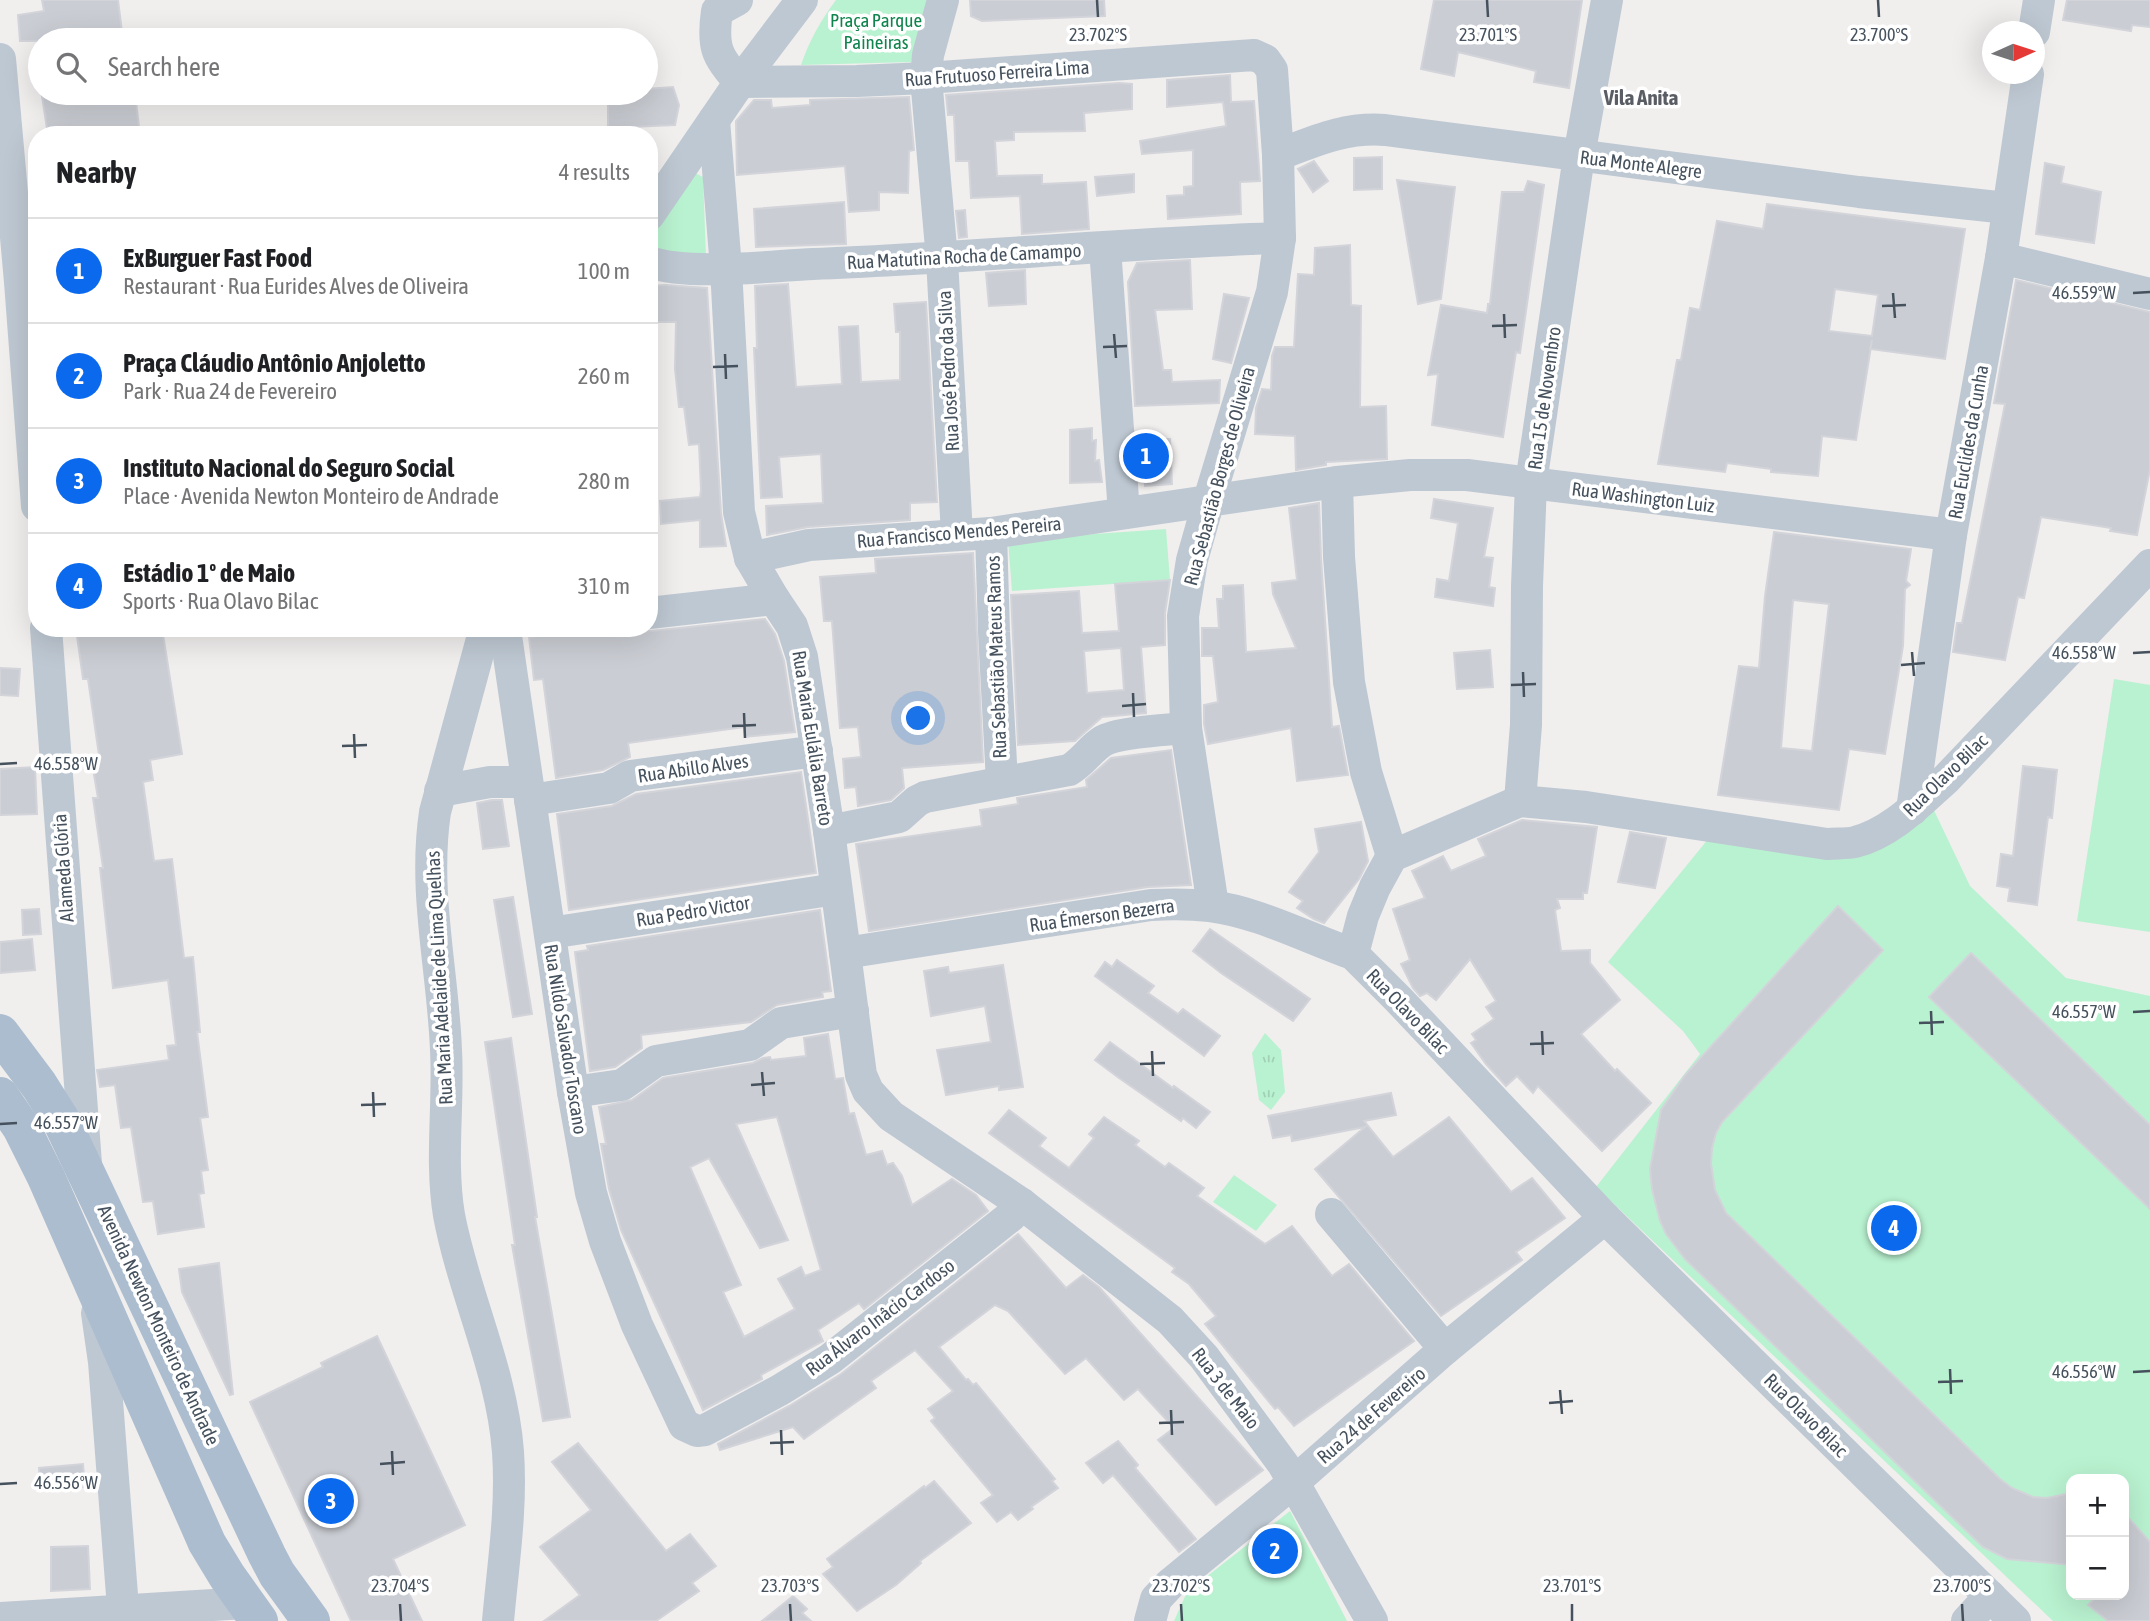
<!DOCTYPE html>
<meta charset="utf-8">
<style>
body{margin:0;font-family:"Asap Condensed",sans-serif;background:#f2f2f2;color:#202124}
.controls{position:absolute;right:21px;bottom:21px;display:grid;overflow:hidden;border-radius:14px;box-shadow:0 7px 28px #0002}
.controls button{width:63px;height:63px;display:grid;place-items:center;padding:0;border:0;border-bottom:2px solid #e0e0e0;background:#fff;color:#202124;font:35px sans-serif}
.compass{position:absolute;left:1982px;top:21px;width:63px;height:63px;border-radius:50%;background:#fff;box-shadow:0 7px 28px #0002;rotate:87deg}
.you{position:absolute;left:919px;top:719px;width:24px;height:24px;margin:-18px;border:5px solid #fff;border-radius:50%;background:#1a73e8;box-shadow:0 0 0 10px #1a73e833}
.badge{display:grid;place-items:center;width:46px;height:46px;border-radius:50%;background:#0b69ee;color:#fff;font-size:23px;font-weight:700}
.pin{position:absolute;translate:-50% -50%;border:4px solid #fff;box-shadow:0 2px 7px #0006}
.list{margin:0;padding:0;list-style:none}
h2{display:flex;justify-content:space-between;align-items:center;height:91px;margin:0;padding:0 28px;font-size:30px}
h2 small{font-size:23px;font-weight:400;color:#757577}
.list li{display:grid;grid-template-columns:46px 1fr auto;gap:21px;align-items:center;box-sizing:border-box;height:105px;padding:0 28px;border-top:2px solid #e0e0e0}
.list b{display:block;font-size:26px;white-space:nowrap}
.list p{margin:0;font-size:23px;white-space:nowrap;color:#757577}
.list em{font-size:23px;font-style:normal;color:#757577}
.icon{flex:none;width:38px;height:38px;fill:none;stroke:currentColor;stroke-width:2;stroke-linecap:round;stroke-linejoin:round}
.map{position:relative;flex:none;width:2150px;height:1621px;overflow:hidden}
.search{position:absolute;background:#fff;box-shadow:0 7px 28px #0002;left:28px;top:28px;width:630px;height:77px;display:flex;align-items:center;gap:18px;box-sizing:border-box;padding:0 24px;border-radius:38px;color:#757577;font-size:26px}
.panel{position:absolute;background:#fff;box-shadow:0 7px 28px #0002;left:28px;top:126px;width:630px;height:511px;border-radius:28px}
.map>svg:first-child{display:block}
.grass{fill:url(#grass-tufts)}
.park{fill:#b9f2d0;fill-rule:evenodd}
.building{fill:#cacdd3;stroke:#d2d4da;stroke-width:2;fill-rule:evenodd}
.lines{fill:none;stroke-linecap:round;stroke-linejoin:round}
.minor{stroke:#bec8d2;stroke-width:32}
.major{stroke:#acbdcf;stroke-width:38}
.ticks{fill:none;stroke:#45515d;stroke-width:2.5}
.labels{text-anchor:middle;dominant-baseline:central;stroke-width:7;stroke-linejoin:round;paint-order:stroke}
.park-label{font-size:19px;fill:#10844d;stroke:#fff}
.street-label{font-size:19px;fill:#45515d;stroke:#fff}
.neighbourhood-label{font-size:21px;font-weight:bold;fill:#5a5e64;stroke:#fff}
.ticks-label{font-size:18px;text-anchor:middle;fill:#45515d;stroke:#fff;stroke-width:7;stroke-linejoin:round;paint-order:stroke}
</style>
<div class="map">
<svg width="2150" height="1621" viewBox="0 0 2150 1621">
<defs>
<pattern id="grass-tufts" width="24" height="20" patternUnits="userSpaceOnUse" patternTransform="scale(1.75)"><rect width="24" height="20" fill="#b9f2d0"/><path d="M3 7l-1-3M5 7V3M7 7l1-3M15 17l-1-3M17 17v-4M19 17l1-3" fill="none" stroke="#a0d1b5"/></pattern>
</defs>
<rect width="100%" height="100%" fill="#f1eeee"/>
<polygon class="grass" points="1265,1033 1281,1050 1285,1092 1271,1110 1259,1100 1252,1053"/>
<g class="park">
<path d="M836 0H929L925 23 911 62 801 65C809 41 821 20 836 0Z"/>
<polygon points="691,171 703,177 706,257 649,255 649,234"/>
<polygon points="1166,529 1170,580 1012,591 1008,540"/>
<polygon points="2114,679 2150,685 2150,932 2077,921"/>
<path d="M1931 804 1970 886 2066 978 2150 996V1621H2053L1596 1187 1700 1054 1683 1031 1608 962 1713 833 1792 847ZM2071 1479H2124V1595H2071Z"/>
<polygon points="1234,1175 1277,1205 1256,1231 1213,1202"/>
<polygon points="1290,1511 1347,1621 1174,1621 1187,1592"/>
</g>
<g class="building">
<polygon points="42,0 118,0 123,40 20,41 18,15 44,11"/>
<polygon points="970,0 1104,0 1105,16 982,21 971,16"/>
<polygon points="1434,0 1582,0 1569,88 1534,82 1536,71 1458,52 1454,76 1421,69"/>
<polygon points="2067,0 2150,0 2150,27 2132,25 2131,31 2063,20"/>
<polygon points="1230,75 1231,102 1254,101 1260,181 1240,182 1241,214 1168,219 1167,196 1184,195 1184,187 1193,186 1193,150 1142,154 1140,141 1226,126 1223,102 1167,107 1167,80"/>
<polygon points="1119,83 1132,84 1132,109 1084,113 1085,131 1014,132 1014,140 995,141 997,176 1042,175 1042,184 1086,182 1089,229 1022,234 1020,196 971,198 969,161 956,161 954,115 948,115 946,95"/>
<polygon points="673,87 679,105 675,125 608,128 608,93 646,93 646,89"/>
<polygon points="66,93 135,93 140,135 48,135 42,96"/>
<polygon points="909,97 914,150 909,151 908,193 879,192 879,210 849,212 845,166 737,175 736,121 754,100 771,100 772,108 810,105 810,100"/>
<polygon points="1382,157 1382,189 1354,190 1354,158"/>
<polygon points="1314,161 1328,181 1313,192 1298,169"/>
<polygon points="2045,163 2064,167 2061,183 2101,192 2094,243 2036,234"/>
<polygon points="1134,174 1134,192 1097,196 1095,177"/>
<polygon points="1397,180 1455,187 1441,299 1418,304"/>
<polygon points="1528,181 1544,185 1520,353 1516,352 1503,437 1432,425 1438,374 1428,375 1441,305 1487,313 1488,304 1490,304 1502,192 1524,192"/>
<polygon points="844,202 846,244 756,247 754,209"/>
<path d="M1767 204 1965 229 1945 359 1870 349 1872 340 1856 440 1822 436 1818 476 1771 472V469L1727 463 1725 472 1658 464 1677 360H1681L1690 308 1700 310 1717 221 1763 229ZM1835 289 1878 295 1872 336 1829 331Z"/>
<polygon points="965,210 967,237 959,238 956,211"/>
<polygon points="1350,245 1351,305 1361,306 1360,407 1386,406 1387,459 1326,462 1326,465 1296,470 1295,436 1255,434 1256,408 1262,389 1271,390 1272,356 1275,347 1294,347 1298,274 1314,275 1315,248"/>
<polygon points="1190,260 1192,309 1155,310 1163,370 1171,370 1172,382 1220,380 1219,403 1135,406 1128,282 1137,263"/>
<polygon points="1025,270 1026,304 989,306 986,273"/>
<polygon points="2016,280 2150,312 2150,469 2137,535 2110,531 2111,528 2041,517 2024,598 2018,597 2005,660 1953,652 1957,623 1962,623 2005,404 1994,403"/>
<polygon points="788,284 796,387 842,384 839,327 858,326 861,382 900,380 900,332 896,332 894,304 926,302 937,502 910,503 910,520 808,527 767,535 766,506 823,503 821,454 779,457 782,497 761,498 754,348 757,348 755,286"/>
<polygon points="666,285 707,288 721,513 726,546 700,547 700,520 661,524 660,501 700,497 701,490 699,444 689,445 684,407 679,407 675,369 676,322 650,322 649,286"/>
<polygon points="1224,294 1249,298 1231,363 1213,359"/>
<polygon points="1092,428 1092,441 1096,440 1095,461 1099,460 1102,482 1070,483 1070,430"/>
<polygon points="1143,439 1170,439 1172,484 1145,486"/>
<polygon points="1434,499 1493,508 1484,557 1493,558 1489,587 1495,588 1493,606 1435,597 1437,579 1449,581 1458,523 1431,518"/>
<polygon points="1319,503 1321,558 1332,727 1339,726 1348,775 1297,781 1291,728 1208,744 1204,724 1204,705 1218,702 1213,656 1202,656 1202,628 1219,628 1217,599 1223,599 1223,586 1243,585 1246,652 1296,648 1273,594 1272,583 1297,580 1289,508"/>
<path d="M1774 532 1911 549 1906 581 1910 585 1905 589 1903 646 1885 754 1849 749 1839 810 1718 795 1739 666 1759 668 1765 596ZM1793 600 1829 604 1812 751 1781 748Z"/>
<polygon points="973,553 983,762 902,768 904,788 891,800 858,806 856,787 845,788 843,759 861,757 858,727 840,728 832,621 824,621 820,577 876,573 875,559"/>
<path d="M1170 580 1165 613V645L1141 647 1146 713 1102 717 1075 741 1018 745 1011 595 1079 591 1082 633 1119 631 1115 584ZM1121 648 1124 690 1087 693 1084 651Z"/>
<polygon points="765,619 775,634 784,661 795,732 745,737 744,727 628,743 630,757 603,770 556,778 543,679 534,680 529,637 607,628 640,628 651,631"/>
<polygon points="136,628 162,628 182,754 150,760 153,780 143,782 154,861 172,859 184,958 193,957 200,1032 197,1032 208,1117 200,1118 208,1170 201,1171 204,1193 199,1194 204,1227 158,1234 153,1201 143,1202 131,1127 121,1128 115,1085 100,1087 97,1070 169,1060 167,1046 176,1045 168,980 113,988 100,868 103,868 93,798 98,798 92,763 100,762 88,679 83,679 77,636"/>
<polygon points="1490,650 1493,687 1457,689 1454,653"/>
<polygon points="0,668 20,669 18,696 0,695"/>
<polygon points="1171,750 1191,885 1148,887 869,931 856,844 982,826 980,810 1018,804 1017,798 1087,787 1086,780 1111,758"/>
<polygon points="2023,766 2057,770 2052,818 2048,817 2037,905 2008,901 2010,888 1997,886 2001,854 2013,856"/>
<polygon points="35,767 37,814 0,815 0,769"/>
<polygon points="801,772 816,873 569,910 557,814 612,806 636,794"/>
<polygon points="492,800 502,800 509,846 483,849 477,803"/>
<polygon points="1522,820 1597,827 1587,893 1583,893 1583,899 1557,899 1560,908 1555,910 1561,951 1590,950 1590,963 1620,1000 1581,1034 1615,1071 1617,1069 1651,1103 1602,1151 1538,1086 1533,1093 1517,1076 1506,1086 1486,1064 1471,1043 1476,1040 1472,1034 1494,1019 1486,1007 1496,1001 1470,959 1436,1000 1427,993 1420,996 1413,988 1401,964 1410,960 1393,909 1425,898 1412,871 1443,856 1451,871 1486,856 1478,839"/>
<polygon points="1361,822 1368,861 1359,879 1324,923 1314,919 1297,908 1303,901 1289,892 1319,852 1315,829"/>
<polygon points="1630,832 1666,838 1655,888 1618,882"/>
<polygon points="513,897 532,1014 513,1017 494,900"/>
<polygon points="1838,906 1883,950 1722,1122 1716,1133 1712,1148 1711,1164 1715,1190 1726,1213 2000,1479 2012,1488 2033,1497 2047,1498 2071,1493 2071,1565 2007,1559 1983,1547 1685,1259 1666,1234 1660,1221 1652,1189 1650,1169 1661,1110 1685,1075"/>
<polygon points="39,909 41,934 23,935 22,910"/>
<polygon points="820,910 831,991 822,992 823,997 777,1005 751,1022 641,1035 642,1048 615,1067 590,1071 575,952 588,950 587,946"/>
<polygon points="1210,929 1310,999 1293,1021 1221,973 1193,951"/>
<polygon points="32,939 35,970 0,973 0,942"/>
<polygon points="1971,953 2150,1125 2150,1209 1929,997"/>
<polygon points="1117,960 1154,986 1148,993 1178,1014 1183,1009 1220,1036 1204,1056 1095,976 1105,962 1112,967"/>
<polygon points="1003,965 1023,1087 999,1090 999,1086 946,1095 937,1050 991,1042 985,1006 931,1016 924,971 948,967 949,973"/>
<path d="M828 1034 835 1079 843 1078 849 1114 854 1113 866 1155 882 1151 887 1165 893 1163 902 1176 912 1205 952 1179 976 1195 988 1211 864 1309 859 1303 818 1330 823 1341 761 1375 762 1379 703 1410 621 1230 609 1189 601 1144H606L599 1107 632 1100 663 1078 753 1063 763 1058 770 1057 771 1060 806 1056 804 1038ZM777 1117 821 1270 805 1276 801 1267 778 1279 795 1309 744 1337 723 1292 741 1285 690 1167 709 1158 760 1248 788 1240 736 1124Z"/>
<polygon points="511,1038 537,1217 535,1217 570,1417 543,1421 512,1245 515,1245 485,1042"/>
<polygon points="1110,1042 1173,1088 1174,1086 1210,1112 1196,1128 1183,1118 1181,1121 1119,1078 1095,1060"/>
<polygon points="1391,1093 1396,1115 1364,1121 1393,1157 1449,1117 1511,1192 1532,1178 1565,1218 1516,1252 1522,1260 1441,1316 1315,1169 1365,1127 1292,1141 1291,1135 1273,1138 1268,1116"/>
<polygon points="1009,1110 1046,1138 1039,1146 1069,1168 1094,1138 1089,1134 1104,1117 1139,1141 1135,1145 1165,1167 1169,1163 1204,1188 1197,1196 1265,1244 1292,1226 1332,1276 1349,1264 1414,1341 1294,1426 1278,1407 1275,1409 1205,1324 1216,1316 1189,1284 1172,1272 1175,1268 989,1133"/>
<polygon points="1018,1234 1066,1288 1083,1275 1099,1287 1263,1470 1216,1505 1158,1440 1174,1428 1138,1389 1124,1400 1086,1358 1065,1374 1008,1311 995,1305 939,1347 966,1380 968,1379 973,1385 976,1383 1055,1479 1052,1481 1058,1488 1031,1507 1033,1509 1018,1520 1011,1512 997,1522 981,1503 993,1495 931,1421 935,1418 928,1409 953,1391 915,1350 871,1381 876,1388 804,1439 793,1427 720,1450 718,1444 789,1406 841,1374"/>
<polygon points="219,1263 233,1394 230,1395 182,1292 179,1269"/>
<polygon points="377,1336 465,1525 393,1559 422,1621 351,1621 250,1402 323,1367 321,1363"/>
<polygon points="1118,1441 1138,1465 1135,1468 1196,1539 1179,1552 1113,1475 1103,1483 1086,1463"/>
<polygon points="578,1443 666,1551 690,1534 716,1566 692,1583 699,1591 656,1621 544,1621 580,1595 540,1547 591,1510 552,1462"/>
<polygon points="83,1464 85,1487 40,1489 39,1468"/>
<polygon points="934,1481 971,1523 920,1561 921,1563 896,1585 857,1611 823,1574 833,1567 827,1559 924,1486 925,1488"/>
<polygon points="2124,1513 2150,1542 2150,1621 2108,1621 2088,1605 2098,1595 2124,1595"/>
<polygon points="88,1546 90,1589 51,1591 51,1547"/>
<polygon points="793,1596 807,1609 802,1613 811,1621 762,1621"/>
</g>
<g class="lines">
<g class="minor">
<path d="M737 0 717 11C712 46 716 57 740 82"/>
<polyline points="943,0 928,55 926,78 942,259 957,535"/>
<polyline points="2034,32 2039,0"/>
<polyline points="0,59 20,282 37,506"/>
<polyline points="740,82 857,81 926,78 1254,55 1265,60 1272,70 1278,155 1280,238 1272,292 1209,500 1192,560 1183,616 1186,728 1213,906"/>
<polyline points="714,120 726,268 739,512 750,558 774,599 792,626 802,657 829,831 861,1075 868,1091 891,1116 1022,1204 1170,1320 1204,1357 1283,1464 1372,1621"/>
<path d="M1278 155C1315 141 1345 127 1385 130L1859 192 2007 208"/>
<polyline points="649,215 740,82 802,0"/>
<polyline points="1105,248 1124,513"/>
<polyline points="2001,258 2150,294"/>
<path d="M649 262C690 276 768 266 813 264 969 258 1124 243 1280 238"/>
<polyline points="1337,482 1339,557 1349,682 1366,772 1392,856"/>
<polyline points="991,533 994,632 1002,782"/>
<polyline points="750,558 809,545 991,533 1337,482 1410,475 1467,475 1951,535"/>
<polyline points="649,613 774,599"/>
<polyline points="46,628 86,1164"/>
<path d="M485 628 435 812C423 892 443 971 446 1050 449 1104 440 1161 449 1215 464 1295 502 1370 508 1452 512 1508 503 1565 498 1621"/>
<polyline points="505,629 573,1092 591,1193 605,1241 637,1325 684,1425 697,1431 705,1430 780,1390 830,1359 1011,1216 1022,1204"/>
<polyline points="440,791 490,782 527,782"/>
<polyline points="530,800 609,788 630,776 817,751"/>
<polyline points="1520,801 1526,725 1527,586 1531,483 1579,156 1607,0"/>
<polyline points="1912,810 1951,535 2001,258 2028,74"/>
<path d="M829 831 899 817 917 801 925 797 1069 770C1083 762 1090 749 1103 741 1118 732 1167 730 1186 728"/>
<polyline points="550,933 836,889"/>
<path d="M845 953 1151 905C1171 904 1190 904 1210 906 1258 912 1307 938 1353 954"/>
<polyline points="573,1092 622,1085 656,1061 750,1045 781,1023 853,1011"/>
<polyline points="1331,1214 1445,1349"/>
<polyline points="97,1313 104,1362 124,1621"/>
<polyline points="0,1618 246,1603"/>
<polyline points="1150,1621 1156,1599 1170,1584 1294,1482 1445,1349 1605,1218"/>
<polyline points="1967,1621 1990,1596"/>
<path d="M2015 1621 1605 1218 1398 999 1353 954 1363 916 1375 887 1392 856 1520 801 1586 807 1827 844C1836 843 1846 844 1855 842 1891 833 1919 803 1946 779L2150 565"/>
</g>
<g class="major">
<polyline points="0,1033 39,1085 61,1120 267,1555 277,1574 311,1621"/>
<polyline points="0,1096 21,1127 46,1177 207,1543 227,1576 259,1621"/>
</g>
</g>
<path class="ticks" d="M1097 0 1098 17M1487 0 1488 17M1878 0 1879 17M1893 293 1895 318M2133 293 2150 292M1882 306 1906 305M1504 314 1505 338M1492 326 1517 325M1114 334 1116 358M1103 347 1127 346M725 354 726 379M713 367 738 366M1912 652 1914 676M2133 653 2150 652M1901 665 1925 663M1523 672 1524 697M1511 685 1536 684M1133 693 1134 717M1122 706 1146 704M744 713 745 738M732 726 756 725M354 734 355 758M342 746 367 745M0 764 17 763M1931 1011 1932 1035M2133 1012 2150 1011M1919 1023 1944 1022M1542 1031 1543 1055M1530 1044 1554 1043M1152 1051 1153 1076M1140 1064 1165 1063M762 1072 764 1096M751 1085 775 1083M373 1092 374 1117M361 1105 386 1104M0 1124 17 1123M1950 1369 1951 1394M2133 1372 2150 1371M1938 1382 1963 1381M1560 1390 1562 1414M1549 1403 1573 1401M1171 1410 1172 1435M1159 1423 1184 1422M781 1430 782 1455M770 1443 794 1442M392 1451 393 1475M380 1464 405 1462M0 1484 17 1483M400 1604 401 1621M790 1604 791 1621M1181 1604 1182 1621M1572 1604V1621M1962 1604 1963 1621"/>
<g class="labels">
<g class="park-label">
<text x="876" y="20">Praça Parque<tspan x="876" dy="22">Paineiras</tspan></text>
</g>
<g class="street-label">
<text transform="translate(997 73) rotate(-4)">Rua Frutuoso Ferreira Lima</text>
<text transform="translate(1641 164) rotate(7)">Rua Monte Alegre</text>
<text transform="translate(964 256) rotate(-3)">Rua Matutina Rocha de Camampo</text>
<text transform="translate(948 371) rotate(-93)">Rua José Pedro da Silva</text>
<text transform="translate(1544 398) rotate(-82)">Rua 15 de Novembro</text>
<text transform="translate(1968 442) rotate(-80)">Rua Euclides da Cunha</text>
<text transform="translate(1219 476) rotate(-75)">Rua Sebastião Borges de Oliveira</text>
<text transform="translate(1643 497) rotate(7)">Rua Washington Luiz</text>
<text transform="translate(959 532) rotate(-5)">Rua Francisco Mendes Pereira</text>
<text transform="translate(996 657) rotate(-92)">Rua Sebastião Mateus Ramos</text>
<text transform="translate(813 738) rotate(81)">Rua Maria Eulália Barreto</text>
<text transform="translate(693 768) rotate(-8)">Rua Abillo Alves</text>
<text transform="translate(1945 775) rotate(-44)">Rua Olavo Bilac</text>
<text transform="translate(63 868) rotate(-94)">Alameda Glória</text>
<text transform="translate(693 911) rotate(-9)">Rua Pedro Victor</text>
<text transform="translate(1102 915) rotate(-8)">Rua Émerson Bezerra</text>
<text transform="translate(439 978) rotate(-93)">Rua Maria Adelaide de Lima Quelhas</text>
<text transform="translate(1408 1011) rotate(46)">Rua Olavo Bilac</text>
<text transform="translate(566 1039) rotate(81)">Rua Nildo Salvador Toscano</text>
<text transform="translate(880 1317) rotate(-37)">Rua Álvaro Inâcio Cardoso</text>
<text transform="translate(159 1325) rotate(65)">Avenida Newton Monteiro de Andrade</text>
<text transform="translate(1226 1388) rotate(52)">Rua 3 de Maio</text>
<text transform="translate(1371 1415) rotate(-41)">Rua 24 de Fevereiro</text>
<text transform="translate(1806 1415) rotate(45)">Rua Olavo Bilac</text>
</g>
<g class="neighbourhood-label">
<text x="1641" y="97">Vila Anita</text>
</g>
</g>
<g class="ticks-label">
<text x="1098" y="41">23.702°S</text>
<text x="1488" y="41">23.701°S</text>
<text x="1879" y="41">23.700°S</text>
<text x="2084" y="299">46.559°W</text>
<text x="2084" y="659">46.558°W</text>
<text x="66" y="770">46.558°W</text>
<text x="2084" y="1018">46.557°W</text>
<text x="66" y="1129">46.557°W</text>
<text x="2084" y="1378">46.556°W</text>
<text x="66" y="1489">46.556°W</text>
<text x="400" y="1592">23.704°S</text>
<text x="790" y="1592">23.703°S</text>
<text x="1181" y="1592">23.702°S</text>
<text x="1572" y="1592">23.701°S</text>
<text x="1962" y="1592">23.700°S</text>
</g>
</svg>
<div class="controls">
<button>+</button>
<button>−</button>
</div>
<svg class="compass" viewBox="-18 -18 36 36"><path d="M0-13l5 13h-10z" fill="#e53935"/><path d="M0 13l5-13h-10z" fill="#757577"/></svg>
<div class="you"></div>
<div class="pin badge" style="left:1146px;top:456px">1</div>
<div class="pin badge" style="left:1275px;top:1551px">2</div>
<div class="pin badge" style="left:331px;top:1501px">3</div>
<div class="pin badge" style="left:1894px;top:1228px">4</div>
<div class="search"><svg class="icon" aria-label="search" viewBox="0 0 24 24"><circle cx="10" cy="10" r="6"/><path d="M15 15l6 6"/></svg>Search here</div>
<section class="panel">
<h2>Nearby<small>4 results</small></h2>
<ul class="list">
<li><span class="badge">1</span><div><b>ExBurguer Fast Food</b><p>Restaurant · Rua Eurides Alves de Oliveira</p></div><em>100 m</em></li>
<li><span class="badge">2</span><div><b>Praça Cláudio Antônio Anjoletto</b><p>Park · Rua 24 de Fevereiro</p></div><em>260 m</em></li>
<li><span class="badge">3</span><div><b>Instituto Nacional do Seguro Social</b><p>Place · Avenida Newton Monteiro de Andrade</p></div><em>280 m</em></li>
<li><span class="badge">4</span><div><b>Estádio 1º de Maio</b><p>Sports · Rua Olavo Bilac</p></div><em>310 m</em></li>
</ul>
</section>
</div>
